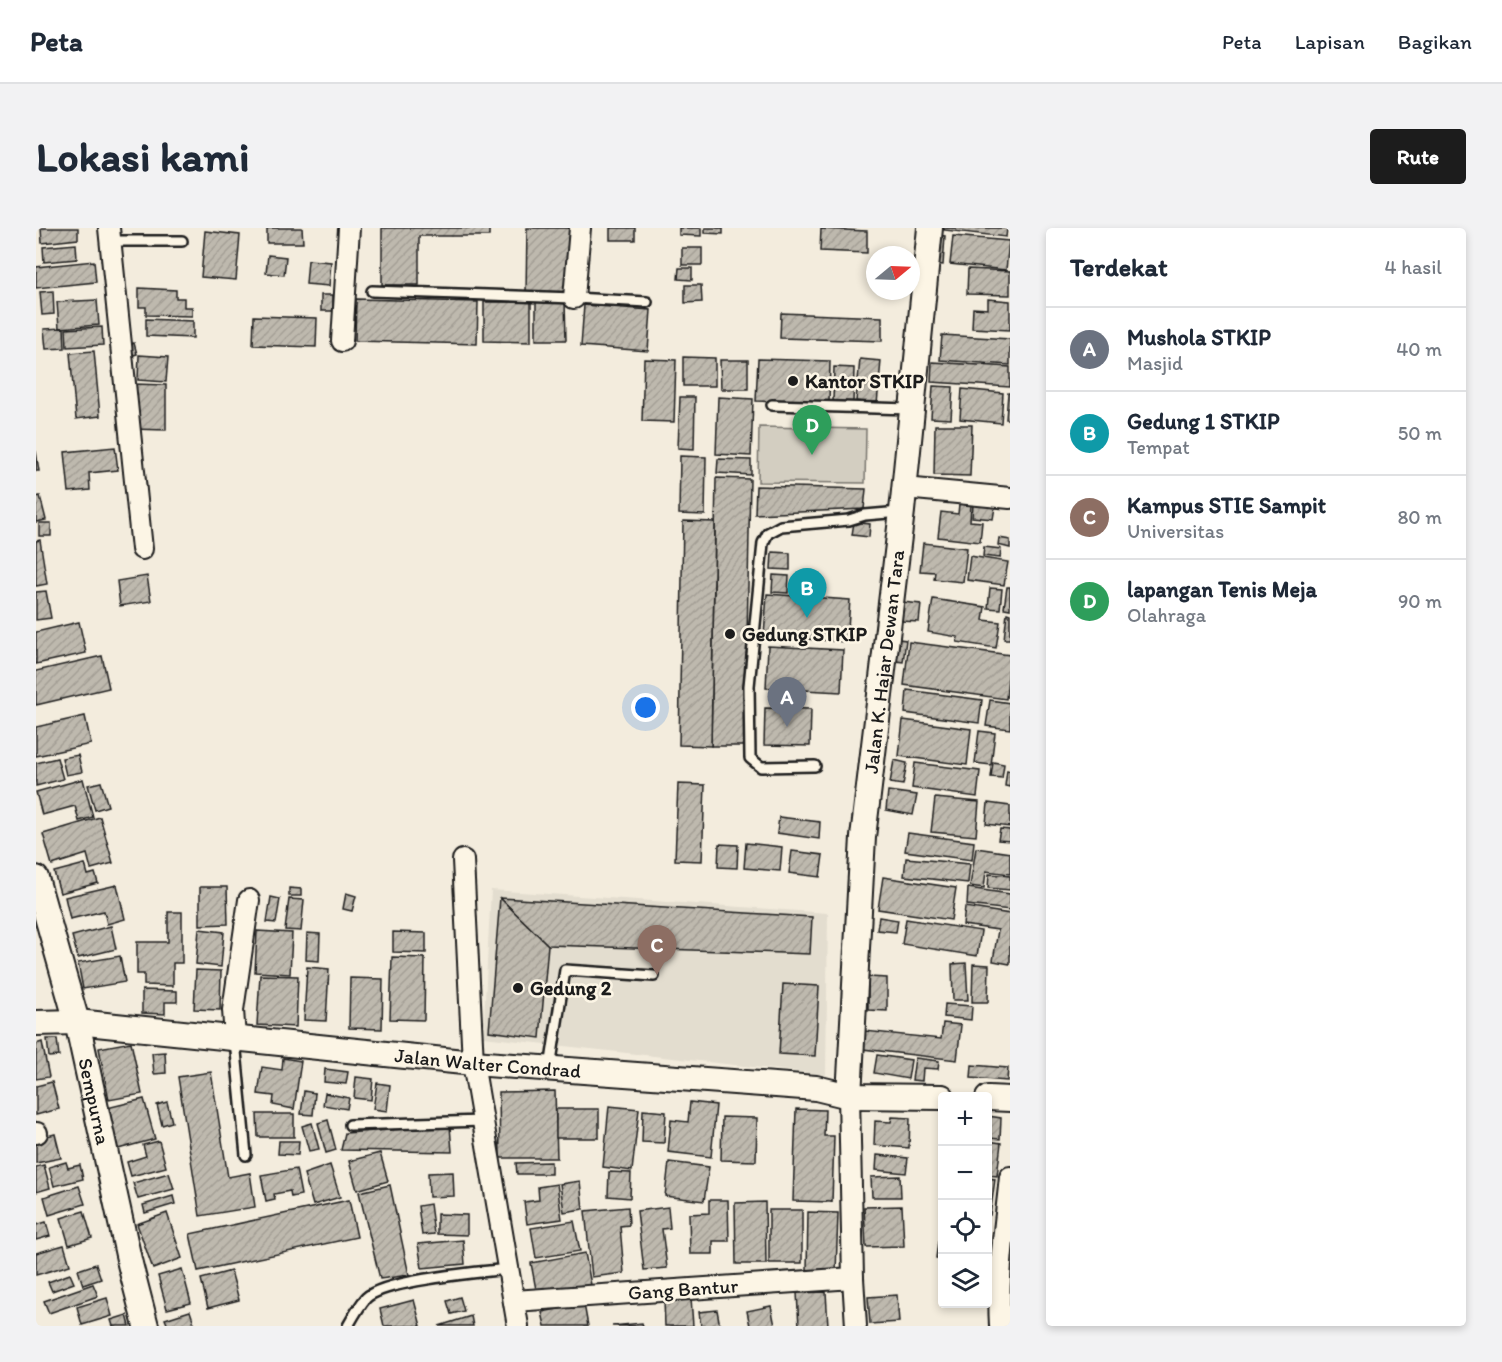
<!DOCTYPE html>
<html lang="id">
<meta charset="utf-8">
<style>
body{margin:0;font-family:Itim,sans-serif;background:#f2f2f3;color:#1f2937}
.controls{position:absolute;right:18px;bottom:18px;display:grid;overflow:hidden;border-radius:6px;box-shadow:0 3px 9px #0003}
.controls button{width:54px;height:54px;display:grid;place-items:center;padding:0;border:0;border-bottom:2px solid #e0e1e3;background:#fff;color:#1f2937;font:30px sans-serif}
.compass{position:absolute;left:830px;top:18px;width:54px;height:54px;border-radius:50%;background:#fff;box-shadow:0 3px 9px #0003;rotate:71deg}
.you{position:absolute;left:610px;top:480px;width:21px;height:21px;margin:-15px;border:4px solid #fff;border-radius:50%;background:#1a73e8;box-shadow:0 0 0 9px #1a73e833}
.badge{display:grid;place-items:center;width:39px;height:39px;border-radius:50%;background:#1c1c1c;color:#fff;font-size:20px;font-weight:700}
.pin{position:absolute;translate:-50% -50px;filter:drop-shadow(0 2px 3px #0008)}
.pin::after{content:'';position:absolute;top:32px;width:21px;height:18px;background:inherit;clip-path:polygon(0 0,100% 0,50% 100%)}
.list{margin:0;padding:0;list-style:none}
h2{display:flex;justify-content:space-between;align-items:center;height:78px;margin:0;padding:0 24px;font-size:26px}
h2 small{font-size:20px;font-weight:400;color:#747a83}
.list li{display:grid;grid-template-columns:39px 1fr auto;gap:18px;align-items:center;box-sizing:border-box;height:84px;padding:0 24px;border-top:2px solid #e0e1e3}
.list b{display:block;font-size:22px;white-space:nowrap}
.list p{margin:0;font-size:20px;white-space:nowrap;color:#747a83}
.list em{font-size:20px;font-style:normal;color:#747a83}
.icon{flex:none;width:33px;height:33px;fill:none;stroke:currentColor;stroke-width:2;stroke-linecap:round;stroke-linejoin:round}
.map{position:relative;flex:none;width:974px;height:1098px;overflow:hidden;border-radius:6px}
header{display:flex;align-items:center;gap:36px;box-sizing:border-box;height:84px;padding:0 30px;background:#fff;border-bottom:2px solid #e0e1e3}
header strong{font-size:28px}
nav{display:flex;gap:33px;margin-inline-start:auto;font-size:21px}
.intro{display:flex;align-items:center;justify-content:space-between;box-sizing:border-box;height:144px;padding:0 36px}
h1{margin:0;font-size:42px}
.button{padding:15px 27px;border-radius:6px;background:#1c1c1c;color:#fff;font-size:21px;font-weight:700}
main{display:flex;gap:36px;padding:0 36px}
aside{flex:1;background:#fff;border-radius:6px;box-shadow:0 3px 9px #0003}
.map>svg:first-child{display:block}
.built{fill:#e3ddcf}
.pitch{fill:#d3cec1;stroke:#78756e;stroke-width:1.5}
.building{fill:url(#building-hatch);stroke:#1c1c1c;stroke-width:1.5}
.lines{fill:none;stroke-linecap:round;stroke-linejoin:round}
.service-casing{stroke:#1c1c1c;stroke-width:14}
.minor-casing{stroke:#1c1c1c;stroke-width:24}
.tertiary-casing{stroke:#1c1c1c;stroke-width:28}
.service{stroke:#fcf5e5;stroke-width:9}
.minor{stroke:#fcf5e5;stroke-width:20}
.tertiary{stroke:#fcf5e5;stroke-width:24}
.poi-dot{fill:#1c1c1c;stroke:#fcf5e5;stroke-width:2}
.labels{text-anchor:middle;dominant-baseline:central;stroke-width:5;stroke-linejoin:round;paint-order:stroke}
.poi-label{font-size:20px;font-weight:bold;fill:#1c1c1c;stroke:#fcf5e5;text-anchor:start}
.street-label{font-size:20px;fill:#1c1c1c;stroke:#fcf5e5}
</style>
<header>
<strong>Peta</strong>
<nav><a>Peta</a><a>Lapisan</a><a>Bagikan</a></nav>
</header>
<div class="intro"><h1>Lokasi kami</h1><a class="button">Rute</a></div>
<main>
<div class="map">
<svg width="974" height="1098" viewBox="0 0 974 1098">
<defs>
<pattern id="building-hatch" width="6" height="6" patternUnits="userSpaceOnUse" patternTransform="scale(1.5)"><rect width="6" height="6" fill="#beb9ae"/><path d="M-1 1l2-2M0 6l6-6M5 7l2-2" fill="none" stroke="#a39e95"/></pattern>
</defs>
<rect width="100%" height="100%" fill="#f3ecdd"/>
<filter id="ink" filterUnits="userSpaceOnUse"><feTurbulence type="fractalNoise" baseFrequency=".0167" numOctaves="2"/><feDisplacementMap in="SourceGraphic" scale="12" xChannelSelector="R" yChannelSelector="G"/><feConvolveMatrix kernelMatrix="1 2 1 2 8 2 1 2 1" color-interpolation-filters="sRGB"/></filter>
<g filter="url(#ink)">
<polygon class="built" points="455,662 792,685 790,847 447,809"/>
<polygon class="pitch" points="723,199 830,201 829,255 722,254"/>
<g class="building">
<polygon points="5,0 42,0 42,11 6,15"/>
<polygon points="231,0 266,0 267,15 231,15"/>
<polygon points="346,0 453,0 453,8 383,8 383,57 346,57"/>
<polygon points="491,0 537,0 536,65 490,65"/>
<rect x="574" y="0" width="25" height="12"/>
<polygon points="643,0 665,0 665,8 643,7"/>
<polygon points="669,0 687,0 687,6 669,5"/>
<polygon points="909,0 971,0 970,9 908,2"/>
<polygon points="785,1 831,3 831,25 784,23"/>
<polygon points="169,3 204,7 200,52 165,49"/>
<polygon points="901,7 909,8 907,37 899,36"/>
<polygon points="917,8 973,13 970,42 914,36"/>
<polygon points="40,16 41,31 8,34 7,19"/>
<rect x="646" y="20" width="20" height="17"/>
<polygon points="232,27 250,29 248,47 230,45"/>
<polygon points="272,32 295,34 293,58 270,56"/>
<polygon points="58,33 60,54 0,60 0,39"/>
<polygon points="643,40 656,40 656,52 642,51"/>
<polygon points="932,41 974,43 974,67 931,66"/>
<polygon points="649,57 665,57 666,74 649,75"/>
<polygon points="103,60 140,62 140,70 148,70 148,79 156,79 156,88 110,87 110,79 103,79"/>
<polygon points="17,63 18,86 6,87 4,64"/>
<rect x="285" y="67" width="12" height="16"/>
<polygon points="320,71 442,74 441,116 319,113"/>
<polygon points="952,71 974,73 974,102 936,100 937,80 952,81"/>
<polygon points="61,72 63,97 23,100 21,74"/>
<polygon points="500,73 529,73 530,112 500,112"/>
<polygon points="448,74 495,74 495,114 448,113"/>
<polygon points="548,77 615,82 612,123 545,118"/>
<polygon points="745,85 846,89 846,113 744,110"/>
<polygon points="218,88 281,90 280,119 217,117"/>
<polygon points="110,91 157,93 157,110 110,108"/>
<polygon points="66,99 67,117 31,119 30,101"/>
<polygon points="28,100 29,120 10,121 8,101"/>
<polygon points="906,107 974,111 974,137 904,132"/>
<polygon points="98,115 101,126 92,129 89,118"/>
<polygon points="58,123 64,188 40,191 34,125"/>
<polygon points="103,127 132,129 130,154 102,152"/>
<polygon points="647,129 679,130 679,158 647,158"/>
<polygon points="608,131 640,132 638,194 606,193"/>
<polygon points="722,131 794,133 793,176 720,173"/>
<polygon points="824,131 845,133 841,176 820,173"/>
<polygon points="684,132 712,132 712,161 685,161"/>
<polygon points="896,134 974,139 974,159 895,154"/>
<polygon points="798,139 818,140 817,175 797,174"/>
<polygon points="97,156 130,157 130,202 96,201"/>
<polygon points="897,158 917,159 915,191 895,190"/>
<polygon points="926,161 967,165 965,195 924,191"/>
<polygon points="972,165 974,165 974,191 970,191"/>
<polygon points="644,169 659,169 658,221 642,220"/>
<polygon points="682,169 717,171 715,228 680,226"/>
<polygon points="899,197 936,197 934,248 898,247"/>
<polygon points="79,219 82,242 53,245 54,262 33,264 29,224"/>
<polygon points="0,223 3,243 0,243"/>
<polygon points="644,228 670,229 669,287 643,286"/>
<polygon points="682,231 715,232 715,247 681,245"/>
<polygon points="680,250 714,251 709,518 675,518"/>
<polygon points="720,258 830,261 828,281 719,286"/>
<polygon points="4,268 10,292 0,294 0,269"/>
<polygon points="923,276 935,277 934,293 946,294 944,314 902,309 905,284 922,286"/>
<polygon points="937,277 959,279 957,291 936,289"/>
<polygon points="647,293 679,294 675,518 643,517"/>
<polygon points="818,294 834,296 833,309 816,307"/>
<rect x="3" y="295" width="12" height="13"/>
<polygon points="963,310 974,312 974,320 962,317"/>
<polygon points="4,312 11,356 0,358 0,313"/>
<polygon points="887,315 931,320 927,354 898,351 899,344 884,343"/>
<polygon points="948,319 965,321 964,330 947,328"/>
<polygon points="736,324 754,325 754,342 735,341"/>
<polygon points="934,328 972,334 968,357 931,352"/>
<polygon points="737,347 753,348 752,365 736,364"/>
<polygon points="111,348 115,373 84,378 81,353"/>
<polygon points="971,359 974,359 974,381 968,380"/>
<polygon points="954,360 966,361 964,381 952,380"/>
<polygon points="10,363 15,390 0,392 0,364"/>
<polygon points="731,366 814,372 811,414 728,408"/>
<polygon points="897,371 949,379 947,392 964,394 960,420 921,414 922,409 892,404"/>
<polygon points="866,374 885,376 883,394 865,393"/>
<polygon points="971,385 974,386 974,411 968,411"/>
<polygon points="43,394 50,425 0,436 0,404"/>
<polygon points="863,411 870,412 867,434 860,433"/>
<polygon points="873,414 974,427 970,471 868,457"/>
<polygon points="732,418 807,422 805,464 730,460"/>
<polygon points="66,428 73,460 0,477 0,443"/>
<polygon points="871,462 946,472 943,495 869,485"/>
<polygon points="954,472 974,475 974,501 950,498"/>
<polygon points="729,480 775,481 774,518 728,517"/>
<polygon points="49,488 55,516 0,528 0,499"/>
<polygon points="867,492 935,501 931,537 863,528"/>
<polygon points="943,503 959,505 955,537 939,535"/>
<polygon points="42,527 46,544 30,547 26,530"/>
<polygon points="21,530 27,551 0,558 0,535"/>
<polygon points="858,532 871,535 867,557 854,555"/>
<polygon points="957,534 968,536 966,550 955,549"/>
<polygon points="879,535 944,543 941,569 876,560"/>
<polygon points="971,542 974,543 974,559 969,558"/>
<polygon points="47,551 57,589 43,593 39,578 6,587 0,564"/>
<polygon points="65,554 72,578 59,582 52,557"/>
<polygon points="642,556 669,557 666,633 639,632"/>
<polygon points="852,563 881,567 877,587 850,582"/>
<polygon points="899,570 943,574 940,608 895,604"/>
<polygon points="952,575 974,578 974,599 950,596"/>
<polygon points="64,589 77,635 55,641 51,626 16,637 7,606"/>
<polygon points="743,589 784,594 783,611 741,605"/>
<polygon points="964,601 974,602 974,613 962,612"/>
<polygon points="872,605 938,614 936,632 869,623"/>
<polygon points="710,615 746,619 744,643 708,640"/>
<polygon points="683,616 702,617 701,640 682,639"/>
<polygon points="940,620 974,625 974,646 950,643 948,660 934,658"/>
<polygon points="756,623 787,627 784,649 753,645"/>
<polygon points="870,630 934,636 932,655 868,648"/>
<polygon points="49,636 52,647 59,645 62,655 24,665 18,644"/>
<polygon points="953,646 974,648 974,662 952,660"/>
<polygon points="847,649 920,660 915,692 842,681"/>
<polygon points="81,657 89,691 71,696 68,683 34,691 29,669"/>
<polygon points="164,659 191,659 192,696 164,697"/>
<polygon points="253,660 265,661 265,668 253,668"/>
<polygon points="932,660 974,666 974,682 931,677"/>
<polygon points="310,665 320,668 316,683 307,681"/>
<polygon points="235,669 244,671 240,695 231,694"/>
<polygon points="464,670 776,689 774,726 512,717"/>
<polygon points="464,670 512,717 504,810 453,803"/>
<polygon points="253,671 268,672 265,703 249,702"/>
<polygon points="929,679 974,686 974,736 957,733 962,702 927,697"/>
<polygon points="132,684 146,684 146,735 137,735 137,758 108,757 108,746 101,746 101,714 132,714"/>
<polygon points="843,689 862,692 860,704 841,702"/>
<polygon points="870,691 945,703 941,728 866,716"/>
<polygon points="75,698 80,721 42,730 36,708"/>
<polygon points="163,701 188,704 185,739 160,736"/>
<polygon points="221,703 256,705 254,746 219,744"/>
<polygon points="357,704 390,705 390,725 357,724"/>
<polygon points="271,705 284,706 283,733 270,732"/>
<polygon points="84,728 89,754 47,761 42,735"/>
<polygon points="356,729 389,730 388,792 354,791"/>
<polygon points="930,735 932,772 917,772 916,736"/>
<polygon points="937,736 953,737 952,774 936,774"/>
<polygon points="271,739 293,741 290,793 268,792"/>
<polygon points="160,742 185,743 184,782 158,781"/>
<polygon points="224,747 262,748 260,799 221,797"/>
<polygon points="832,749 851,750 851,783 832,782"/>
<polygon points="314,750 347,751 346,801 313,800"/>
<polygon points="747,756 783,758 779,828 743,826"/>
<polygon points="106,762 141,763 141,774 129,774 129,786 106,785"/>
<polygon points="909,776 936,778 935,792 908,789"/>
<polygon points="907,795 925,797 921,832 827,821 829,803 905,811"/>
<polygon points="11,811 21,811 23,828 13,829"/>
<polygon points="6,814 13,849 0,851 0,816"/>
<polygon points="95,814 106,866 73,872 63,820"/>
<polygon points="129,824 130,845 118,846 116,825"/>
<polygon points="841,827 875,832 872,851 838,845"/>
<polygon points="247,830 265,833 258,881 237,877 238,868 222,866 226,839 246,842"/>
<polygon points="879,830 903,833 902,841 887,840 886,853 876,852"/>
<polygon points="936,837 972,840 971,853 935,850"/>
<polygon points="289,841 312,844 310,856 288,854"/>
<polygon points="175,844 192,949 214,945 219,979 164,988 142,849"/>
<polygon points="320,849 337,851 335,872 318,870"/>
<polygon points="16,854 23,881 0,887 0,858"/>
<polygon points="341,855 354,857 351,883 337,881"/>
<polygon points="268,863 279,865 277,887 265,886"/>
<polygon points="519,863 521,930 464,930 463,864"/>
<polygon points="289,865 313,870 311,881 287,877"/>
<polygon points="108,871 119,911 82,921 71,880"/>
<polygon points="131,874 136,894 126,897 121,877"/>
<polygon points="654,874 680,877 675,929 632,924 635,892 652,894"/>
<polygon points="573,878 603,881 596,943 567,939"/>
<rect x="520" y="881" width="43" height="29"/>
<polygon points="760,881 789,882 788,908 798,908 796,974 757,973"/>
<polygon points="607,882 630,884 628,915 606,914"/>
<polygon points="221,886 258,886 258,909 222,909"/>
<polygon points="952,888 965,890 964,911 952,910"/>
<polygon points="686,889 721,890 720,933 685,932"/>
<polygon points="856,889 874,890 873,920 838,917 839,893 855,894"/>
<polygon points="292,892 300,922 290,925 282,895"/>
<polygon points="276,895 283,921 273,923 266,898"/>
<polygon points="414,898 416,924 305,922 309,905"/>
<polygon points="19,906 25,930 0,935 0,911"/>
<polygon points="123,913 130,939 95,948 91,934 110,928 107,917"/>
<polygon points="243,913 263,913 262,927 242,926"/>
<polygon points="952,913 965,915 961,948 952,947"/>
<polygon points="344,925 352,953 321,962 313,933"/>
<polygon points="841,927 872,930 870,945 840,942"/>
<polygon points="30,934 32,940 44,937 47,951 18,958 13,939"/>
<polygon points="515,934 515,946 481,946 480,935"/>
<polygon points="633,934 673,939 668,973 629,968"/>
<polygon points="8,937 14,960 0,964 0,939"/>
<polygon points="294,937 304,969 277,977 268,946"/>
<polygon points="260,941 265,967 255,969 254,963 238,966 239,971 230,973 225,947"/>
<polygon points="417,944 418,968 393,969 392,945"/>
<polygon points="573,944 595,945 594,970 572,968"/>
<polygon points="133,945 138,961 102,971 97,955"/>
<polygon points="864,948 865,969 836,969 835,949"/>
<polygon points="952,950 959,951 954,987 952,987"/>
<polygon points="544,953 547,981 528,984 524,956"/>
<polygon points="521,956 526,991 491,996 488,974 503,972 502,959"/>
<polygon points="354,957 373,1047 344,1051 323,964"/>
<polygon points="43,958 49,976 13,987 8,969"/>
<polygon points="137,968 139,976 109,985 107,977"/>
<polygon points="313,972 321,1009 162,1043 154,1006"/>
<polygon points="673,972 692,972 693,1013 677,1013 677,1026 654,1026 653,986 673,985"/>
<polygon points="729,974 730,1036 700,1036 699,975"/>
<polygon points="394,976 398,1006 386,1007 382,978"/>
<polygon points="866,978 868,1018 830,1019 828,979"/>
<polygon points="592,979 593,997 584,998 588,1045 556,1049 549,983"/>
<polygon points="632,979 634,1000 626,1001 631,1040 608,1042 601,983"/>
<rect x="733" y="982" width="33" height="53"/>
<polygon points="48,983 56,1010 33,1017 25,990"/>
<polygon points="772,984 802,985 800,1044 771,1043"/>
<polygon points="131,985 146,1030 117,1041 101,996"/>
<polygon points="401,986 431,987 431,1007 401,1006"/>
<polygon points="538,993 544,1023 500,1030 495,1000"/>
<polygon points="10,994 14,1008 0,1012 0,997"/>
<polygon points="427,1012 429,1036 386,1040 382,1016"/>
<polygon points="902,1014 906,1015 906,1031 900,1030"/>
<polygon points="28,1017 34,1037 0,1047 0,1025"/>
<polygon points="549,1025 555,1057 501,1067 495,1035"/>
<polygon points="60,1036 65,1051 47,1057 42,1042"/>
<polygon points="146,1041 155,1075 131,1081 122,1048"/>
<polygon points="195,1043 203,1072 172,1080 165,1051"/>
<polygon points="34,1046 38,1055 16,1063 12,1054"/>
<polygon points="57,1056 62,1068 13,1085 8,1073"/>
<polygon points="790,1064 792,1098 763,1098 761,1065"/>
<polygon points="861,1067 863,1094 834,1096 832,1069"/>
<polygon points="424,1069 428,1083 415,1086 411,1073"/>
<polygon points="71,1070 76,1088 46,1097 41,1079"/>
<polygon points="655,1070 657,1098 629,1098 628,1073"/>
<polygon points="378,1072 385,1098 348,1098 344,1081"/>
<polygon points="548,1076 552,1098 509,1098 506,1084"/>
<polygon points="735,1078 739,1098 714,1098 711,1083"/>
<polygon points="681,1082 684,1098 665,1098 663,1084"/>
<polygon points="154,1083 159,1098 132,1098 129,1091"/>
<polygon points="91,1087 94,1098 77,1098 75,1092"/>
<polygon points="435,1088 437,1098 403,1098"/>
<polygon points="606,1095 607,1098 576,1098"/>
</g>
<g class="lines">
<defs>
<g id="service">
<polyline points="74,13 146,13"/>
<polyline points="336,63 538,70 611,74"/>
<polyline points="736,177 874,181"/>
<polyline points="779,538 725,539 714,530 713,458 727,315 732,305 745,298 813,292 829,287 864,284"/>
<polyline points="199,813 210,927"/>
<polyline points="514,840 529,742 618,748"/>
<polyline points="314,897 447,893"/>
<path d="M312 1098C317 1089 323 1078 330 1070 348 1052 444 1044 472 1041"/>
</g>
<g id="minor">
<polyline points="73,0 106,321"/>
<polyline points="538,70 544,0"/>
<polyline points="306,113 313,0"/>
<polyline points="869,260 974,270"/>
<polyline points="427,632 437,835 482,1098"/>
<polyline points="199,810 197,782 213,672"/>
<polyline points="813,868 817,1050 820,1098"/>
<polyline points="0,905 1,905"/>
<polyline points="478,1073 817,1050"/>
<path d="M964 1098C961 1048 969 999 974 949"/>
</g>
<g id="tertiary">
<path id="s1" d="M0 650 41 794 94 1036 110 1098"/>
<path id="s2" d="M0 795 41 794 437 835 780 860 813 868 906 869"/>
<path id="s3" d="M813 868 827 609 866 283 894 0"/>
<polyline points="952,870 974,871"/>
</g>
</defs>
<use href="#service" class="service-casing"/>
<use href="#minor" class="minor-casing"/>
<use href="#tertiary" class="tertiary-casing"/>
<use href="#service" class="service"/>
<use href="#minor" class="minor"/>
<use href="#tertiary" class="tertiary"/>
</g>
</g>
<g class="poi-dot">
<circle cx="757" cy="153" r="6"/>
<circle cx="694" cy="406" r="6"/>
<circle cx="482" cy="760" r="6"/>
</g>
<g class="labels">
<g class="poi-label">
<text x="769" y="153">Kantor STKIP</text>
<text x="706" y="406">Gedung STKIP</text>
<text x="494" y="760">Gedung 2</text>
</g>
<g class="street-label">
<text stroke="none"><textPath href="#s3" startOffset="436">Jalan K. Hajar Dewan Tara</textPath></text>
<text stroke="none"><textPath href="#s2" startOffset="454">Jalan Walter Condrad</textPath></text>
<text stroke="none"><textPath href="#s1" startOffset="231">Sempurna</textPath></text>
<text transform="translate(647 1061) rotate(-4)">Gang Bantur</text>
</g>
</g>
</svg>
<div class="controls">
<button>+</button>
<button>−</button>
<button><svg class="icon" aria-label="locate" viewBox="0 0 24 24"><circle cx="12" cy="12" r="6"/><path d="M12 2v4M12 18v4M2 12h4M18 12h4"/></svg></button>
<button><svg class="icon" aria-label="layers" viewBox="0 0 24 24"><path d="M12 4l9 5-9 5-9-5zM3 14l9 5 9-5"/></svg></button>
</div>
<svg class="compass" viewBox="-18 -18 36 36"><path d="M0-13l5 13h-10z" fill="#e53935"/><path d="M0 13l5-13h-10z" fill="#747a83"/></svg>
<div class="you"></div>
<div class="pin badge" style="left:751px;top:499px;background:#6b7280">A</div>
<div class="pin badge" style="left:771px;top:390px;background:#0f9aa8">B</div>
<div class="pin badge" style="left:621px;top:747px;background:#8d6e63">C</div>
<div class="pin badge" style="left:776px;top:227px;background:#2e9e5b">D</div>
</div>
<aside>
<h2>Terdekat<small>4 hasil</small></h2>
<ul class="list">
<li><span class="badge" style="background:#6b7280">A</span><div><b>Mushola STKIP</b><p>Masjid</p></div><em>40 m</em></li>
<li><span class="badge" style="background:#0f9aa8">B</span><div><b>Gedung 1 STKIP</b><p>Tempat</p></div><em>50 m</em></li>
<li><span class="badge" style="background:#8d6e63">C</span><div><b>Kampus STIE Sampit</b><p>Universitas</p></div><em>80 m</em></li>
<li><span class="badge" style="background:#2e9e5b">D</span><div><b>lapangan Tenis Meja</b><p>Olahraga</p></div><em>90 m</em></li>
</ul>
</aside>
</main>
